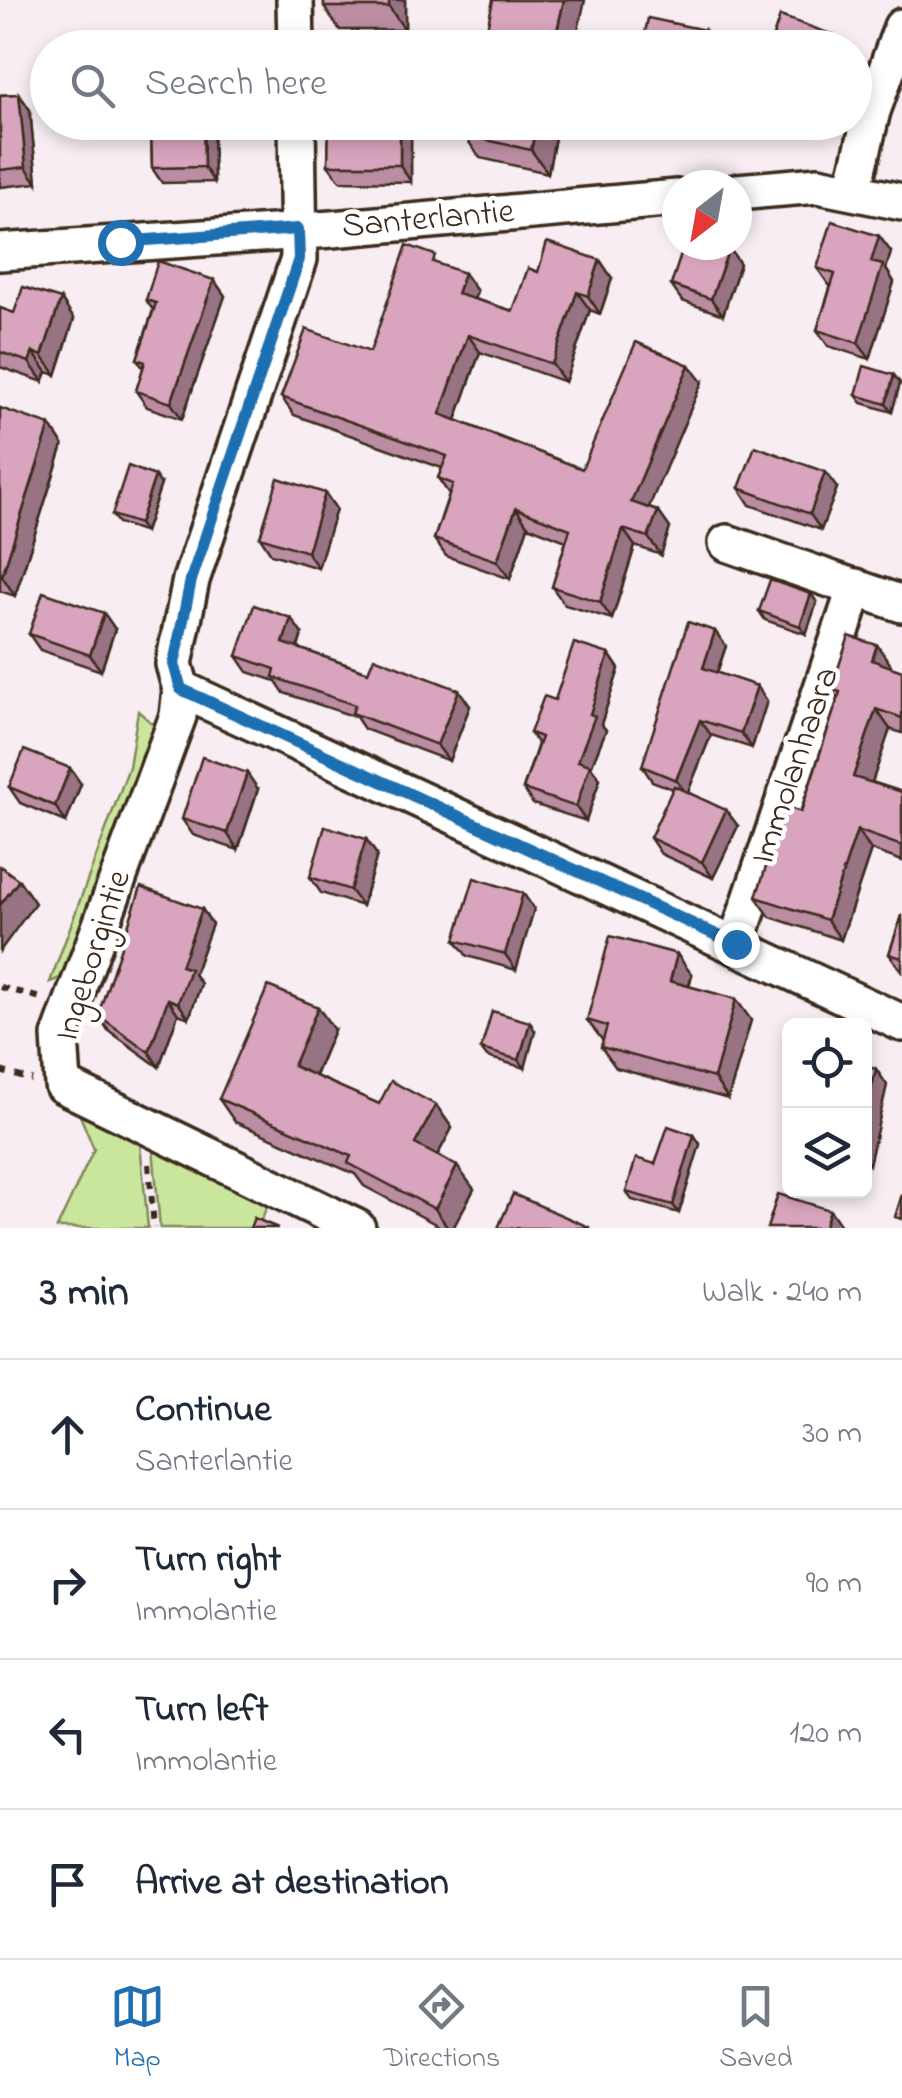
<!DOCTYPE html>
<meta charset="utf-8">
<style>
body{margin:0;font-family:"Indie Flower",sans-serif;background:#f2f2f3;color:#1f2937}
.controls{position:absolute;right:30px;bottom:30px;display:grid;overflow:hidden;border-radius:15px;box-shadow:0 5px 15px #0003}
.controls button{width:90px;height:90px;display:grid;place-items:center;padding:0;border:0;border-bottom:2px solid #e0e1e3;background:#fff;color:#1f2937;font:50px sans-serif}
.compass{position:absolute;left:662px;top:170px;width:90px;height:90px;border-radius:50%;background:#fff;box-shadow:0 5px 15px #0003;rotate:211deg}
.stop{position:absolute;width:30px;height:30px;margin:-22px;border:8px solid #1f6fb2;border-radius:50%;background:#fff}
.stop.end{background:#1f6fb2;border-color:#fff;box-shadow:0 2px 10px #0008}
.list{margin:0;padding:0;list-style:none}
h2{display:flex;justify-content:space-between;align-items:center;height:130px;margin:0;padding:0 40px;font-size:42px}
h2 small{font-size:32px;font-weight:400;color:#747a83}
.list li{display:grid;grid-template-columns:65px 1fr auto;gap:30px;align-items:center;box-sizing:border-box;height:150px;padding:0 40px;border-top:2px solid #e0e1e3}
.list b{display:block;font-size:38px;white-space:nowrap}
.list p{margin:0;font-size:32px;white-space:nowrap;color:#747a83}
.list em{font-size:32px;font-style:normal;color:#747a83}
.icon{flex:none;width:55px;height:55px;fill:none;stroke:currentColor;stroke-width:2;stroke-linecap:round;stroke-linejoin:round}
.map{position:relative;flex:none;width:902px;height:1228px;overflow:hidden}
.search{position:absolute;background:#fff;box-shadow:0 5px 15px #0003;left:30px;right:30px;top:30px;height:110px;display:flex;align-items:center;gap:25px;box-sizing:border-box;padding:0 35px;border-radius:55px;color:#747a83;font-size:38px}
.sheet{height:730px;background:#fff}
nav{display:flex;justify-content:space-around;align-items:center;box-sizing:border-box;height:140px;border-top:2px solid #e0e1e3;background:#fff;font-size:28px;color:#747a83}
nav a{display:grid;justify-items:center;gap:5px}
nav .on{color:#1f6fb2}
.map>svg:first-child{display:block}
.green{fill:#cae59c;stroke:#82885d;stroke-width:2.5}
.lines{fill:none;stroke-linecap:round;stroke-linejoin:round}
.minor-casing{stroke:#3b2a1e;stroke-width:42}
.path{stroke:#3b2a1e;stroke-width:6;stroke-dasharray:8 8;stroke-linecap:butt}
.minor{stroke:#fff;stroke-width:35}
.wall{fill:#bb8da3;stroke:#3b2a1e;stroke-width:2.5}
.shaded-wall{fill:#987384;stroke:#3b2a1e;stroke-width:2.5}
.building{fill:#d9a4bd;stroke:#3b2a1e;stroke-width:2.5}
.route{stroke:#1f6fb2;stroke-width:12}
.labels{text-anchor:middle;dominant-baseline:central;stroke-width:9;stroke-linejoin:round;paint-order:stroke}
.street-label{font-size:35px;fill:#3b2a1e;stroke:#fff}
</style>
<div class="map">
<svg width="902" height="1228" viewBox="0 0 902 1228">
<rect width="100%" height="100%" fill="#f7edf2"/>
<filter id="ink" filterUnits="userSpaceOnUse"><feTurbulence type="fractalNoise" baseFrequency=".01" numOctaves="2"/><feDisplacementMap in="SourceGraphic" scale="20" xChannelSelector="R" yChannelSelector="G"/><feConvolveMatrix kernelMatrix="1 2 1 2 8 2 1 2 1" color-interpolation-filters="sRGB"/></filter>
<g filter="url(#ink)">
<g class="green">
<polygon points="138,711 154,725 154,747 73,973 50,982 129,767"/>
<polygon points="79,1113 140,1143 148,1228 57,1228 94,1149"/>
<polygon points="153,1147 269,1203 257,1228 160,1228"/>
</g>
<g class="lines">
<defs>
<g id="minor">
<polyline points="295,0 296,48"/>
<polyline points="297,122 299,259 191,580 174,664 181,689 178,716 60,1036 63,1085 357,1228"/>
<polyline points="853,191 872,111 902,27"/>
<polyline points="737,192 818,185 902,202"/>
<polyline points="0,252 332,229 677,198"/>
<polyline points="727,543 902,604"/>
<polyline points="181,689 902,1023"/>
<polyline points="736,944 856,587"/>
</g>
</defs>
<use href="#minor" class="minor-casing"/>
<g class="path">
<polyline points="0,987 41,998"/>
<polyline points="0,1071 32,1080"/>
<polyline points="149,1164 154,1228"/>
</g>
<use href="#minor" class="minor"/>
</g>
<g class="wall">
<polygon points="324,0 405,0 405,30 340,30 324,7"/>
<polygon points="19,94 30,110 37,183 0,187 0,95"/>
<polygon points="151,122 213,122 214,182 162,183 152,168"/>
<polygon points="329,122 406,122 411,130 411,182 340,181 328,165"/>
<polygon points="558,122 548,173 480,158 464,135"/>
<polygon points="638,122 684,122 681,139 645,132"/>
<polygon points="879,236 891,252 886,269 894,282 870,359 828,346 817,330 831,285 829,285 817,268"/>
<polygon points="729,248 740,264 723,315 682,301 671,285"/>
<polygon points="443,266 477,291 474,299 513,311 538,272 612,278 600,314 590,310 565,382 480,352 456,420 582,469 702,382 648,508 658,511 670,528 661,555 635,546 612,619 565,605 552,587 566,541 528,526 510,579 446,556 434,539 449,494 438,478 442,468 294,415 281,397 370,352"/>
<polygon points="214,280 225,296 182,419 147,407 136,391 143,368 137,359 153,310 146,300"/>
<polygon points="0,308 14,313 74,319 56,375 47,372 43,382 0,367"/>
<polygon points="900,383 892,412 862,403 856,395"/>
<polygon points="0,408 63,445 15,596 0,591"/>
<polygon points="161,484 145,532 118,523 112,515"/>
<polygon points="739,488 837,488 821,530 750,505"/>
<polygon points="325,493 336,509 318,568 271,554 260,537"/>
<polygon points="817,602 806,634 765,620 759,611"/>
<polygon points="115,629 101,671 40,650 29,634"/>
<polygon points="302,634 298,648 470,706 449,761 364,729 356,717 284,693 276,681 248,672 237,656"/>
<polygon points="877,645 890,667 902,671 902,733 890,729 872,782 902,792 902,861 871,850 841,940 770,917 756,897 801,812 838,699 831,689"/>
<polygon points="726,646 717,673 757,686 767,701 752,748 711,735 688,792 738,826 713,878 661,854 650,838 673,789 652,781 642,766"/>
<polygon points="609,654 619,669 601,724 606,730 591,767 600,779 586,821 533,804 523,789 538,744 530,733 555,700"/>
<polygon points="81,784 66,822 20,803 9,787"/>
<polygon points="258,789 238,850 193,835 182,819"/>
<polygon points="366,839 377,855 362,906 321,893 310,877"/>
<polygon points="202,909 212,924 194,974 201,984 189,1018 178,1014 159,1067 108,1030 98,1015"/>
<polygon points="534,909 516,970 467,956 455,940"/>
<polygon points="902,915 902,971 889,954"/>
<polygon points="692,975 689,986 751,1020 728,1099 616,1068 601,1047 603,1041 587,1020"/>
<polygon points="334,1030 315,1076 379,1104 436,1105 452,1128 437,1156 474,1189 453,1228 443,1228 364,1186 355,1174 235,1122 219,1099"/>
<polygon points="535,1031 525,1068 487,1057 481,1049"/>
<polygon points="694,1135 700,1144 679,1213 632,1200 626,1192 655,1164"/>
</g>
<g class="shaded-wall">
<polygon points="389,0 405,0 405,30 389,7"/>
<polygon points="564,0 585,0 574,48 553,48"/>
<polygon points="705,30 718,48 703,48"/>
<polygon points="834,35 843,48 830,48"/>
<polygon points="19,94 30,110 37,183 26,167"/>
<polygon points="203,122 213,122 214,182 204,167"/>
<polygon points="400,122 406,122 411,130 411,182 400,165"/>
<polygon points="537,122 558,122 548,173 531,150"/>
<polygon points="669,122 684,122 681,139"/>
<polygon points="879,236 891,252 886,269 894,282 870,359 858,343 871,262"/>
<polygon points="729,248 740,264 723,315 711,299"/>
<polygon points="600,260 612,278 600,314 588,296"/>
<polygon points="464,273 477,291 470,311 457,294"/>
<polygon points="214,280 225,296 182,419 171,403"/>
<polygon points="577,292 590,310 565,382 552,364"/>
<polygon points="61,299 74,319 56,375 42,356"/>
<polygon points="468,335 480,352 452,431 440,414"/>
<polygon points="33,352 47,372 43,382 29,362"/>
<polygon points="689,365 702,382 644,519 631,502"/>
<polygon points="894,375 900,383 892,412 886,404"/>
<polygon points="50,425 63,445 15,596 2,576"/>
<polygon points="825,472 837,488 821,530 810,514"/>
<polygon points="155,476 161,484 145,532 139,524"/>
<polygon points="325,493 336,509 318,568 307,552"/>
<polygon points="516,508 528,526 510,579 497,561"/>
<polygon points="658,511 670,528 661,555 648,537"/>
<polygon points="623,529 635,546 612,619 600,602"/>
<polygon points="811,594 817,602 806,634 800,626"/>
<polygon points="104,613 115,629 101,671 90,655"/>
<polygon points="291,618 302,634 294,659 283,643"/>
<polygon points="715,631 726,646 713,683 703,668"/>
<polygon points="877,645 891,665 886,680 872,660"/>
<polygon points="609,654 619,669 601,724 606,730 591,767 600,779 586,821 576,807 578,761 590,714"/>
<polygon points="757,686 767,701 752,748 741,733"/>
<polygon points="459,690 470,706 449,761 437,745"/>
<polygon points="876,709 890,729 867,797 853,777"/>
<polygon points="700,720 711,735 687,794 676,780"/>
<polygon points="70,768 81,784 66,822 55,806"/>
<polygon points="247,773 258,789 238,850 227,833"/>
<polygon points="726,810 738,826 713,878 702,862"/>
<polygon points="857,830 871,850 841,940 827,920"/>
<polygon points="366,839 377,855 362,906 350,890"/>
<polygon points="19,880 35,903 0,951 0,905"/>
<polygon points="523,893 534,909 516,970 505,954"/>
<polygon points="202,909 212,924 194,974 201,984 189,1018 178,1003 181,966"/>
<polygon points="677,954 692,975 684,1001 670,981"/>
<polygon points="168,999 178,1014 159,1067 149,1052"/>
<polygon points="736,999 751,1020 728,1099 714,1078"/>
<polygon points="318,1007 334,1030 309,1089 293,1066"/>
<polygon points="530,1022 535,1031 525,1068 519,1060"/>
<polygon points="876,1069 887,1085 869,1165 864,1159 864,1120"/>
<polygon points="436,1105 452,1128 431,1167 415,1144"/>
<polygon points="694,1135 700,1144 679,1213 673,1205"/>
<polygon points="457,1166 474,1189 453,1228 448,1228 435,1209"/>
<polygon points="830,1210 841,1226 841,1228 824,1228"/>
</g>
<g class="building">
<rect x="324" y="0" width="65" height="7"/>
<polygon points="493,0 564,0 553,48 483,48"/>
<polygon points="780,16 834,35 830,48 769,48"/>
<polygon points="648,18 705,30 702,47 707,48 642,48"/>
<polygon points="19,94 26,167 0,170 0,95"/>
<polygon points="151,122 203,122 204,167 152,168"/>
<polygon points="329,122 400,122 400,165 328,165"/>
<polygon points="466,122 537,122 531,150 464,135"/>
<polygon points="832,221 879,236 871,262 883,265 858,343 817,330 835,274 817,268"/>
<polygon points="547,242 600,260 588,296 577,292 552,364 468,335 440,414 582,469 636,342 689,365 631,502 658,511 648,537 623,529 600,602 552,587 570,529 516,508 497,561 434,539 453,484 438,478 447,456 281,397 306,329 370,352 407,245 435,255 433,262 464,273 457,294 513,311 528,268 538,272"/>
<polygon points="684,245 721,245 729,248 711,299 671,285"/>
<polygon points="158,261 214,280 171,403 136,391 145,362 137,359 156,303 146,300"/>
<polygon points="23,287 61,299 42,356 33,352 29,362 0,352 0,308 14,313"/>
<polygon points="864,366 894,375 886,404 856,395"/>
<polygon points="0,408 50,425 2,576 0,576"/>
<polygon points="755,446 825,472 810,514 739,488"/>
<polygon points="128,466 155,476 139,524 112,515"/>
<polygon points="278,478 325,493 307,552 260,537"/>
<polygon points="770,580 811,594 800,626 759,611"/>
<polygon points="43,592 104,613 90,655 29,634"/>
<polygon points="254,605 291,618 283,643 368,672 374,657 459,690 437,745 352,713 355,705 273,677 275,669 237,656"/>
<polygon points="688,622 715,631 703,668 757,686 741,733 700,720 676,780 642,766"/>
<polygon points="849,636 877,645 872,660 902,671 902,718 876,709 853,777 902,792 902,846 857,830 827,920 756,897 786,807 801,812 840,692 831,689"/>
<polygon points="574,643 609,654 590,714 595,716 578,761 590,765 576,807 523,789 541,737 530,733 544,696 555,700"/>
<polygon points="24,750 70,768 55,806 9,787"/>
<polygon points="202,757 247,773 227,833 182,819"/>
<polygon points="674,786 726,810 702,862 650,838"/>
<polygon points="325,826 366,839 350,890 310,877"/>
<polygon points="0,866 19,880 0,905"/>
<polygon points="474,878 523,893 505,954 455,940"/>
<polygon points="141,887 202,909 181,966 190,969 178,1003 168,999 149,1052 98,1015"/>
<polygon points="902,915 902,958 889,954"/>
<polygon points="610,936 677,954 670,981 736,999 714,1078 601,1047 607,1026 587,1020"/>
<polygon points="268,986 318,1007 293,1066 379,1104 391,1081 436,1105 415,1144 457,1166 435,1209 348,1163 351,1156 219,1099"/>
<polygon points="492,1011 530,1022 519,1060 481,1049"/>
<polygon points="864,1066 876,1069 864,1120"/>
<polygon points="668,1126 694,1135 673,1205 626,1192 636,1158 655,1164"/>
<polygon points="513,1194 589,1227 589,1228 498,1228"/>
<polygon points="778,1194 830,1210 824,1228 767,1228"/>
<polygon points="902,1194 902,1219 895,1217"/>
<polygon points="254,1218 278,1228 250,1228"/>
</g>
</g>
<g class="lines" filter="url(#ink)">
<polyline class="route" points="120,242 298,229 299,259 191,580 174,664 181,689 736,944"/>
</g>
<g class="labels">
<g class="street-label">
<text transform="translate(428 220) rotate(-5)">Santerlantie</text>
<text transform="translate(796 766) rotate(-71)">Immolanhaara</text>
<text transform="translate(94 956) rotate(-72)">Ingeborgintie</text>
</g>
</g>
</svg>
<div class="controls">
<button><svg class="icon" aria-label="locate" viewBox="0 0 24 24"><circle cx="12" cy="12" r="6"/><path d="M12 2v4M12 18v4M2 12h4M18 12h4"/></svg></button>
<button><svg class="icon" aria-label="layers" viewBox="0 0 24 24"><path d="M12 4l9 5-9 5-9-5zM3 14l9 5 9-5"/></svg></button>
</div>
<svg class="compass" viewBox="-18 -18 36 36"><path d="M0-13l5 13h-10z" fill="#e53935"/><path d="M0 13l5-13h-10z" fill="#747a83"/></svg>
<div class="stop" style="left:120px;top:242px"></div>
<div class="stop end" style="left:736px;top:944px"></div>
<div class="search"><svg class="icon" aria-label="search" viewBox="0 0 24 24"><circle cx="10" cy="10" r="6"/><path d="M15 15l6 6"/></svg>Search here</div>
</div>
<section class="sheet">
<h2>3 min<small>Walk · 240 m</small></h2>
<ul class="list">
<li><svg class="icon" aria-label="ahead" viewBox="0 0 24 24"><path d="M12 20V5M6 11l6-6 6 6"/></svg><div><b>Continue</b><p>Santerlantie</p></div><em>30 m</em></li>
<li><svg class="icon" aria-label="right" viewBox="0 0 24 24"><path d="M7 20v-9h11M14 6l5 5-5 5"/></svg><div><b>Turn right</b><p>Immolantie</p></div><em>90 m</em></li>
<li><svg class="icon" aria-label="left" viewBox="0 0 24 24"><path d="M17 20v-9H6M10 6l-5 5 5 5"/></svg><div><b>Turn left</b><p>Immolantie</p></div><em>120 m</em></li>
<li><svg class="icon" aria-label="arrive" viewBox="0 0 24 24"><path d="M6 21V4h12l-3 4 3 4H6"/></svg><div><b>Arrive at destination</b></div></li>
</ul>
</section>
<nav>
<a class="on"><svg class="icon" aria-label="map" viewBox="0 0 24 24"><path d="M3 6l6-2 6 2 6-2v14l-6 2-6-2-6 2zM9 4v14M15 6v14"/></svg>Map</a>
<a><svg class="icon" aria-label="directions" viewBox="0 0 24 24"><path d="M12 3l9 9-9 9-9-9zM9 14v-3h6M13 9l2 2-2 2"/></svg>Directions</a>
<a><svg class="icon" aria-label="saved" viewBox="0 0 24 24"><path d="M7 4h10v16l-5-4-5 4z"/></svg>Saved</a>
</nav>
